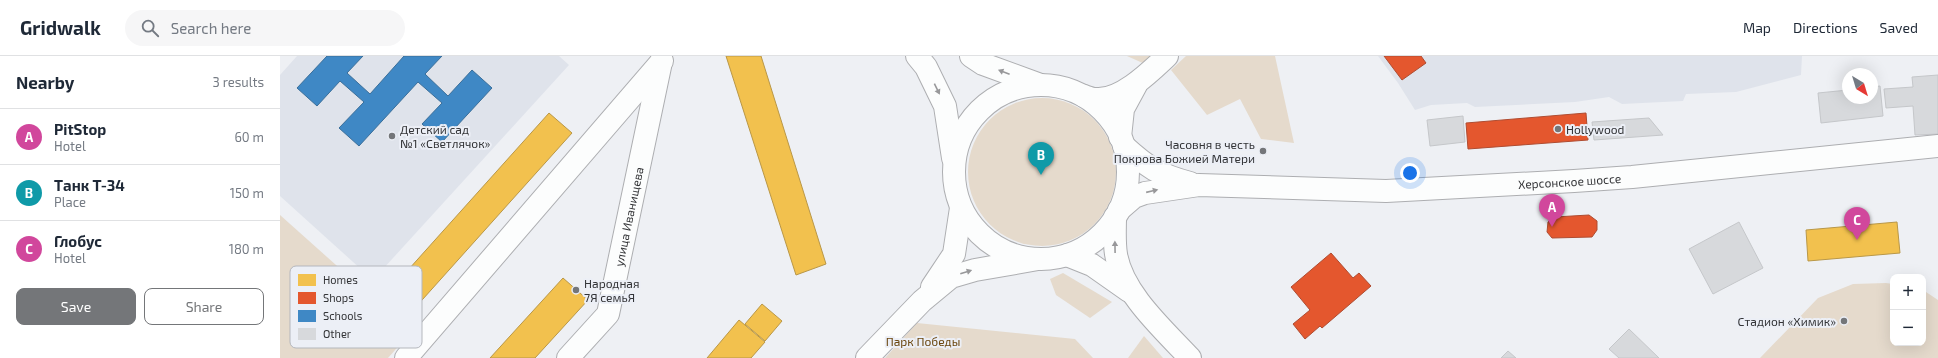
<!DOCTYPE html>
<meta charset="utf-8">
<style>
body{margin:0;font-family:"Exo 2",sans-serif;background:#f6f6f7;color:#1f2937}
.controls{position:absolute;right:12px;bottom:12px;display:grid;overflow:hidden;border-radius:8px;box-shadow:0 4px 16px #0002}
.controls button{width:36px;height:36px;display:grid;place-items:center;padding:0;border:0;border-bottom:1px solid #e0e1e3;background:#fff;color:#1f2937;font:20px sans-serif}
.compass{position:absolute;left:1562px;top:12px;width:36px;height:36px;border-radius:50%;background:#fff;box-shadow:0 4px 16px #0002;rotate:142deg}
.you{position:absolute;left:1130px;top:117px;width:14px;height:14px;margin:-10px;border:3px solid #fff;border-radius:50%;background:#1a73e8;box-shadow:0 0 0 6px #1a73e833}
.badge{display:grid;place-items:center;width:26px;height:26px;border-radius:50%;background:#747679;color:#fff;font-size:13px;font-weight:700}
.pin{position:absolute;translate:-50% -33px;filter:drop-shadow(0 1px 2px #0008)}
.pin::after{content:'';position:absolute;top:21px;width:14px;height:12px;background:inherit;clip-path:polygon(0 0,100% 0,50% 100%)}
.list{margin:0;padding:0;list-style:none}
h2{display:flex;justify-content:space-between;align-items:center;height:52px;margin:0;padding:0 16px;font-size:17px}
h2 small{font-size:13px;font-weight:400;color:#747a83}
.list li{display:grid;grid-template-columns:26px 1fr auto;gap:12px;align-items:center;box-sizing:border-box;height:56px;padding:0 16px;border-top:1px solid #e0e1e3}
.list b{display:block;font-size:15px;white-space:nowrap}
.list p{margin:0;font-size:13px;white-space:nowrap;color:#747a83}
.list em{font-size:13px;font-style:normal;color:#747a83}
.actions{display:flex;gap:8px;padding:12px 16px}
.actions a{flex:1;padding:9px 0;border:1px solid #747679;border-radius:8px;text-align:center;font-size:14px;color:#747679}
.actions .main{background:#747679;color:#fff}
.icon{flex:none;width:22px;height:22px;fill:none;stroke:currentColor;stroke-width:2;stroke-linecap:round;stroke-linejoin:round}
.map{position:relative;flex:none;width:1658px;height:302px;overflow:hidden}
header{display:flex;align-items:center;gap:24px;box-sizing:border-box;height:56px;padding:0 20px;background:#fff;border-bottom:1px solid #e0e1e3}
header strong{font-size:19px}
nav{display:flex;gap:22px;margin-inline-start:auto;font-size:14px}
.search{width:280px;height:36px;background:#f6f6f7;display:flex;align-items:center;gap:10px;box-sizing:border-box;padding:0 14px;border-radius:22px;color:#747a83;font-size:15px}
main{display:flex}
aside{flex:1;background:#fff}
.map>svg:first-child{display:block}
.built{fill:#dfe3eb}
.green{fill:#e5dacc}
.homes{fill:#f2c14e;stroke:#b99747}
.shops{fill:#e4572e;stroke:#af4c31}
.schools{fill:#3f88c5;stroke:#3b6f9a}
.building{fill:#d7d9dc;stroke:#c5c7ca}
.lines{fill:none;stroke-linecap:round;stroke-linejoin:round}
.minor-casing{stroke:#adaeb1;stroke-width:24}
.major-casing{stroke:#adaeb1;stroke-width:24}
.highway-casing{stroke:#adaeb1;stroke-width:24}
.minor{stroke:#fcfdfd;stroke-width:22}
.major{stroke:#fcfdfd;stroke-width:22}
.highway{stroke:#fcfdfd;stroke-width:22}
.oneway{fill:#98989a}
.poi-dot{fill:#747679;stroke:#eceff6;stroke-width:1.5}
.labels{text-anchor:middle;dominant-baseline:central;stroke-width:4;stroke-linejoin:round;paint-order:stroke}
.poi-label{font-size:12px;fill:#333437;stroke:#eceff6;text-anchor:start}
.street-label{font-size:12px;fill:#333437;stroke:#eceff6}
.park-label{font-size:12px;fill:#6b470f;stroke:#eceff6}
.key{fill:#eceff6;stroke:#b4b7bd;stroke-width:1}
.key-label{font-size:11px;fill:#333437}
</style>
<header>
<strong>Gridwalk</strong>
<div class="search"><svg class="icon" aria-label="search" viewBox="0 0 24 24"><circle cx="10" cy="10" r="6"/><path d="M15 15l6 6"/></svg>Search here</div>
<nav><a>Map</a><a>Directions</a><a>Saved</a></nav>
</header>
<main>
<aside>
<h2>Nearby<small>3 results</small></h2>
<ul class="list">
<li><span class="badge" style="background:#d1479c">A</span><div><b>PitStop</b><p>Hotel</p></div><em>60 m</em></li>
<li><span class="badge" style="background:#0f9aa8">B</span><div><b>Танк Т-34</b><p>Place</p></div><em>150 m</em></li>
<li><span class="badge" style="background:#d1479c">C</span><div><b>Глобус</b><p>Hotel</p></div><em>180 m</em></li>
</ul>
<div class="actions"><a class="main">Save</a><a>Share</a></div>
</aside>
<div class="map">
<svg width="1658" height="302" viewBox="0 0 1658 302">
<rect width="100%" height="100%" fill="#eef0f4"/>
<g class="built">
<polygon points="17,0 279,0 289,9 93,224 0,140 0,19"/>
<polygon points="1098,0 1522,0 1521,19 1456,36 1406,38 1403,45 1342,48 1329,41 1295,46 1195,51 1187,47 1151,49 1135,54 1118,27"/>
</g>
<g class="green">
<polygon points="847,0 874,0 865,8"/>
<polygon points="906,0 995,0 1014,87 981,83 960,43 927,59 891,14"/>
<circle cx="762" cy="116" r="74"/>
<polygon points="0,159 131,276 108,302 0,302"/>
<polygon points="783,217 832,246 810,262 776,239 770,223"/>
<polygon points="1606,227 1613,228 1613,287 1643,287 1643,234 1658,244 1658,302 1480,302 1538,242 1573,228"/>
<polygon points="637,267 795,283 813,302 605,302"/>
<polygon points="864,280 883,302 848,302"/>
</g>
<g class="homes">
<polygon points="446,0 481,0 546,208 516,219"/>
<polygon points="269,57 292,77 134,253 111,233"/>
<polygon points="1617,166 1620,197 1528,205 1526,174"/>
<polygon points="283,222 308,244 255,302 210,302"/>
<polygon points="482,248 502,265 485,285 465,268"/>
<polygon points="459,264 485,286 471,302 427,302"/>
</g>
<g class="shops">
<polygon points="1104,0 1141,0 1146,7 1122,24"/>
<polygon points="1306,57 1308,84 1188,93 1186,67"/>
<polygon points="1309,159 1317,165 1317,174 1312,181 1272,182 1267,176 1268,166 1275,161"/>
<polygon points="1051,197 1073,222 1079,217 1091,230 1042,272 1040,270 1025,283 1013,268 1030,254 1011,231"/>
</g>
<polygon class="schools" points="47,0 83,0 67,17 90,38 124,0 162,0 145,18 168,40 192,14 212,32 162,86 142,68 162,47 138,26 79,90 59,72 84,46 60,25 37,50 17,32"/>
<g class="building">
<polygon points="1658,19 1658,78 1635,79 1633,50 1606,52 1604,33 1633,31 1632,21"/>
<polygon points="1600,30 1603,60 1541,67 1538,37 1568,34 1568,42 1592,42 1592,31"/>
<polygon points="1183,60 1185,86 1150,90 1147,64"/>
<polygon points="1369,62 1383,79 1314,84 1312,66"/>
<polygon points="1459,166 1483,212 1433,238 1409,193"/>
<polygon points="1349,273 1379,302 1339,302 1329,293"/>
<polygon points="1228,295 1236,302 1221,302"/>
</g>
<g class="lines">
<defs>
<g id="minor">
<path d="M804 40C807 41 812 43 816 43 841 45 871 15 887 0"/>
<polyline points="840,81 843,53 856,29"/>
<polyline points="652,231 674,198 681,152"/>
<polyline points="126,302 382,5"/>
<path id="s1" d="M288 302 328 258 381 6"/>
<polyline points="587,302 642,245 671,221 695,214 758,203"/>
</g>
<g id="major">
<path d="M835 161C835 173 834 186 836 198 842 237 884 274 910 302"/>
<polyline points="787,199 812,209 849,235"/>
</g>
<g id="highway">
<polyline points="637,0 646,11 665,50 673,102"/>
<polyline points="691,0 703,8 758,28"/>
<circle cx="761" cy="116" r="87"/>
<path d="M844 90C867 111 879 119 910 127"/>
<path id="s2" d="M839 154 854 141 865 137 919 129 1106 135 1294 125 1352 121 1658 90"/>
</g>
</defs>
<use href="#minor" class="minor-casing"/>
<use href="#major" class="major-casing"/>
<use href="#highway" class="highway-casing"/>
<use href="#minor" class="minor"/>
<use href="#major" class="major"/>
<use href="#highway" class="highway"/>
</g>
<defs><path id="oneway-solid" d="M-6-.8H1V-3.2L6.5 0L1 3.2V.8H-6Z"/></defs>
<g class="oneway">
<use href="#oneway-solid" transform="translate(724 16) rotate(-159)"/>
<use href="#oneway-solid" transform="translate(657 33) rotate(64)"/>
<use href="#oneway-solid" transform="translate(872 135) rotate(-13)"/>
<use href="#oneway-solid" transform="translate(835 191) rotate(-91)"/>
<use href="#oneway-solid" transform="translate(686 216) rotate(-18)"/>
</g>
<g class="poi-dot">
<circle cx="1278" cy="73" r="4"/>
<circle cx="112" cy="80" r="4"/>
<circle cx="983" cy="95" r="4"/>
<circle cx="296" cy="234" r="4"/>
<circle cx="1564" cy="265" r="4"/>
</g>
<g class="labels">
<g class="poi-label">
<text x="120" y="73">Детский сад<tspan x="120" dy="14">№1 «Светлячок»</tspan></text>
<text x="1286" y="73">Hollywood</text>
<text x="975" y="88" text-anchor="end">Часовня в честь<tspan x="975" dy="14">Покрова Божией Матери</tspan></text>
<text x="304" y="227">Народная<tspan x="304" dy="14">7Я семьЯ</tspan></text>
<text x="1556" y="265" text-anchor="end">Стадион «Химик»</text>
</g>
<g class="street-label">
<text stroke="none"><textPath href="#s2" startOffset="457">Херсонское шоссе</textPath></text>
<text stroke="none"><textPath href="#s1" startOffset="159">улица Иванищева</textPath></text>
</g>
<g class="park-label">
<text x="643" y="285">Парк Победы</text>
</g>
</g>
<rect x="10" y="210" width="132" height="82" rx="6" class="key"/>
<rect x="18" y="218" width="18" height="12" fill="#f2c14e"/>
<rect x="18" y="236" width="18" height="12" fill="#e4572e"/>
<rect x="18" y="254" width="18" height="12" fill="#3f88c5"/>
<rect x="18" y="272" width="18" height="12" fill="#d7d9dc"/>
<g class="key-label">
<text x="43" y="228">Homes</text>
<text x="43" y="246">Shops</text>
<text x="43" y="264">Schools</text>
<text x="43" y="282">Other</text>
</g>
</svg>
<div class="controls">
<button>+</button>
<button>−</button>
</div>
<svg class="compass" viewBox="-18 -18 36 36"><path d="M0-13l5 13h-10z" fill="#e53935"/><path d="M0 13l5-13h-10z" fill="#747a83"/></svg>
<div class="you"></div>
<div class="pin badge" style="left:1272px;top:171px;background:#d1479c">A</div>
<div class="pin badge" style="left:761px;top:119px;background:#0f9aa8">B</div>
<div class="pin badge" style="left:1577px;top:184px;background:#d1479c">C</div>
</div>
</main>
